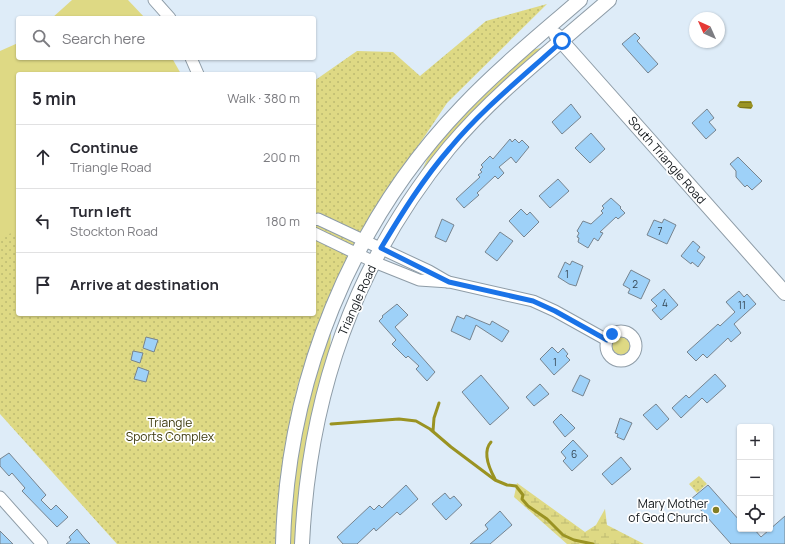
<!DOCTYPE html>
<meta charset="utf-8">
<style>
body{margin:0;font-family:Manrope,sans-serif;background:#f2f2f3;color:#2b2b33}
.controls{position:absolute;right:12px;bottom:12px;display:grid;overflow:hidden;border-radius:4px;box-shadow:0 1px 3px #0004}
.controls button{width:36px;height:36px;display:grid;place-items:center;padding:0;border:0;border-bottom:1px solid #e1e1e2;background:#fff;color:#2b2b33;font:20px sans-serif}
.compass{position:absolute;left:689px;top:12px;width:36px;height:36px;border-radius:50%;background:#fff;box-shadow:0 1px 3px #0004;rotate:315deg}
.stop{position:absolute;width:12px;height:12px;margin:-9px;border:3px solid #1a73e8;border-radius:50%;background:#fff}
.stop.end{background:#1a73e8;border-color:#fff;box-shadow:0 1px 4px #0008}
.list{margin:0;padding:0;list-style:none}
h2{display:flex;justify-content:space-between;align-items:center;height:52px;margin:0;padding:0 16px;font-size:17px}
h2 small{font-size:13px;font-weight:400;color:#7c7c81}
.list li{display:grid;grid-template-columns:26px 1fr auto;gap:12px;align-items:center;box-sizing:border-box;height:64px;padding:0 16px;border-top:1px solid #e1e1e2}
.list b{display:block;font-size:15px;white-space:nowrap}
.list p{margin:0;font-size:13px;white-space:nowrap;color:#7c7c81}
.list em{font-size:13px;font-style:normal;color:#7c7c81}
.icon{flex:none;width:22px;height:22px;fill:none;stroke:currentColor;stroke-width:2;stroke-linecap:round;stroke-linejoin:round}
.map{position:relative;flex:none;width:785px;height:544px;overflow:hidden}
.search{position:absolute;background:#fff;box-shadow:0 1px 3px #0004;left:16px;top:16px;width:300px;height:44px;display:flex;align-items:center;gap:10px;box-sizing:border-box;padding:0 14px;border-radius:4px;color:#7c7c81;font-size:15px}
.panel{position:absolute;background:#fff;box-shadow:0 1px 3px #0004;left:16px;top:72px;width:300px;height:244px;border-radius:4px}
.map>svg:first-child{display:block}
.green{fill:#ded984}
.wetland{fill:url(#wetland-marsh)}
.park{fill:url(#park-dots)}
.water{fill:url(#water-rules)}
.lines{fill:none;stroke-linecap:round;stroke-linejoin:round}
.stream{stroke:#9a9322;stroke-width:3}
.building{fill:#9ed1f8;stroke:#77848f}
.minor-casing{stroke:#8e9ca7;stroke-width:13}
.tertiary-casing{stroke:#8e9ca7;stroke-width:16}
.minor{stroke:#fff;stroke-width:11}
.tertiary{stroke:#fff;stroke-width:14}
.route{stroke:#1a73e8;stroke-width:5}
.poi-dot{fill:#837e25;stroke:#fff;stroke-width:1.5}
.labels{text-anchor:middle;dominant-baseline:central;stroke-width:3.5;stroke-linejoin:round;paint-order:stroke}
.number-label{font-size:10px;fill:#344552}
.street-label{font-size:12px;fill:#11161a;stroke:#fff}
.park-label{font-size:12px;fill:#3c390c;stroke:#fff}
.poi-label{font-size:12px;fill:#11161a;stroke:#fff;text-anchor:end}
</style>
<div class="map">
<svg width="785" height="544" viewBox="0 0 785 544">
<defs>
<pattern id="wetland-marsh" width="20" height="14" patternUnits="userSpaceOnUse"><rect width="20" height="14" fill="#ded984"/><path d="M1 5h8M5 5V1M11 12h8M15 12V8" fill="none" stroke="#bdba71"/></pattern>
<pattern id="park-dots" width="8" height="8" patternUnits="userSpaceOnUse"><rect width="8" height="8" fill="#ded984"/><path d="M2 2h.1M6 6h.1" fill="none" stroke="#bdba71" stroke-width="1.8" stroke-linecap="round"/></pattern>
<pattern id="water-rules" width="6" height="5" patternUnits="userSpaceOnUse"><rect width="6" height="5" fill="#9a9322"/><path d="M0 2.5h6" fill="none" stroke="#7c771d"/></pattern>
</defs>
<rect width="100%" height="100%" fill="#deecf8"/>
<g class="green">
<polygon points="72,0 128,0 145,18 52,18"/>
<polygon points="18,43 18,58 172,58 181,74 18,74 18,239 0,247 0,51"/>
<polygon points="545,47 380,237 419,177 430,153 489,87 532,50"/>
<path d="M359 264 360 265 348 287 333 323 331 331 330 351 309 425 300 484 297 544H290C287 518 291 491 295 465 305 396 325 326 359 264Z"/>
<circle cx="621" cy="346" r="9"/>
</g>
<polygon class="wetland" points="517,483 585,532 596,525 605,509 607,525 644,544 567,544 514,497"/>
<g class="park">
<polygon points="547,4 447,103 363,228 298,384 281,500 277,544 117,544 0,414 0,238 18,230 18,314 314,314 314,81 357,51 393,52 420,76 486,21"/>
<polygon points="699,476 707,484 697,493 689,484"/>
</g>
<polygon class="water" points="740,101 751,101 753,106 751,109 740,108 737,106"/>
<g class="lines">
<g class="stream">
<polyline points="331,424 399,419 416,421 430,429 451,447 495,480 507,485 516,486 523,495 522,499 528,506 547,519 563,535 574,540 593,544"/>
<polyline points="433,431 434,418 439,403"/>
<path d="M491 442C482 452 489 468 495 479"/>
</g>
</g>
<g class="building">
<polygon points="635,33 640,38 637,41 658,64 648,73 622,44"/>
<polygon points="571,104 581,117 562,134 552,122"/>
<polygon points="707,109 714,118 709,122 716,130 706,139 692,123"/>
<polygon points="591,133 605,149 590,163 575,148"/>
<polygon points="510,139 512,142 515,139 519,143 522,140 529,147 516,163 511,157 499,167 504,173 498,179 495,176 477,193 479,195 464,208 456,199 480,177 478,175 482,172 480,170 483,167 481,165 490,156 493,159"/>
<polygon points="738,157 762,181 752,190 747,185 745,187 736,177 736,171 730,164"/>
<polygon points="558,179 569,191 550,208 539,196"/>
<polygon points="611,198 621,207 620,208 625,213 618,219 616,217 600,232 603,233 598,241 594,238 588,248 578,242 579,238 577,237 579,233 577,231 583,221 591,224 603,213 601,211 604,208 602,206"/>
<polygon points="521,209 527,215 530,212 539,222 524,237 509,221"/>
<polygon points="442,219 454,225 446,242 435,237"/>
<polygon points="664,219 676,225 667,244 647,235 654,220 662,223"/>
<polygon points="500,232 513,241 497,261 485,252"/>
<polygon points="693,241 700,247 697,251 705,257 698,267 692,262 691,264 681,256"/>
<polygon points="572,261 583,266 576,286 569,284 558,277 565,262 570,265"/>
<polygon points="631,270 650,280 641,299 628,293 630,289 623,285"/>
<polygon points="664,289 678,305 661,320 652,310 657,306 651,300"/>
<polygon points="739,291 744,297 747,294 756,304 734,324 741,333 731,342 728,338 707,358 703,354 696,361 687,352 718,324 720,326 735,312 726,302"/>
<polygon points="397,304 408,315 395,327 435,372 427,381 416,369 419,366 408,356 406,358 392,344 396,340 379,321 383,317 382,316"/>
<polygon points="466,315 490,325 492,321 509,331 502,342 476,325 470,340 451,331 457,316 464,319"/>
<polygon points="146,337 158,340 154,352 143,348"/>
<polygon points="552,347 558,353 563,348 568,354 566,356 570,360 554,375 540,359"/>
<polygon points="133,351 143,353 140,363 131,360"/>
<polygon points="138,367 149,371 146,382 134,379"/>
<polygon points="715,374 726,386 707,403 702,398 681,418 672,408 686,395 689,398"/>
<polygon points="481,375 509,408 490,425 462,392"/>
<polygon points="580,375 590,380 583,396 572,391"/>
<polygon points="540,384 549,394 534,406 526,397"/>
<polygon points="656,404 669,419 657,430 643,415"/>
<polygon points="561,414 575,428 565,437 553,422"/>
<polygon points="620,418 632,423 624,440 617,437 618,434 615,433"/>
<polygon points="573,440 588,456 572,471 563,461 566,458 561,452"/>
<polygon points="9,453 46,495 41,500 51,510 56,505 68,517 57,527 22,491 25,488 12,473 9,476 0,466 0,459"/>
<polygon points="621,457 631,469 612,485 602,474"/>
<polygon points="406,485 418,499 400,515 397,512 376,531 374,528 357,544 343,544 337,537 370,506 374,510 379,505 382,508"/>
<polygon points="708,485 740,521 740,529 754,529 761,537 785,516 785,544 731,544 691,499"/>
<polygon points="445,493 450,499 454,496 462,505 446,520 432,504"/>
<polygon points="500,511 512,525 490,544 470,544 488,529 485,525"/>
<polygon points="77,529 86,540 90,544 66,544 71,540 69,537"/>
<polygon points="0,531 13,544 0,544"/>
</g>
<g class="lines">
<defs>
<g id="minor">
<polyline points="154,0 170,18"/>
<polyline points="191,58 198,74"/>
<polyline points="314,220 318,219 429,271 448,282"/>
<polyline points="314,233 374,262 419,280 449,282 533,301 555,311 607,340"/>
<circle cx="621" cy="346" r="15"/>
<polyline points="0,497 42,544"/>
</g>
<g id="tertiary">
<polyline points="556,35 785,293"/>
<path d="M283 544C287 382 350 223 463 106 499 68 541 34 580 0"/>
<path d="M302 544C309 395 354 264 449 148 495 93 555 47 609 0"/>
</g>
</defs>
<use href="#minor" class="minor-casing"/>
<use href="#tertiary" class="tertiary-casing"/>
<use href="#minor" class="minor"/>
<use href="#tertiary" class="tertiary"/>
</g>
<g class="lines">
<path class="route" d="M562 41C524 76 483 108 450 148 423 179 402 213 381 248L449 282 533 301 555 311 607 340 612 334"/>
</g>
<circle class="poi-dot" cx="716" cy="510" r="4"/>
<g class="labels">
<g class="number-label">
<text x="660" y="231">7</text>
<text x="567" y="274">1</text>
<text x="635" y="284">2</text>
<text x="665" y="303">4</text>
<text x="742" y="305">11</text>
<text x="555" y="362">1</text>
<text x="574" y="454">6</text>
</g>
<g class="street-label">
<text transform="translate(667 160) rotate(49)">South Triangle Road</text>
<text transform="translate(357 300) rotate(-66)">Triangle Road</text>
</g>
<g class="park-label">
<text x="170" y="422">Triangle<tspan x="170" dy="14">Sports Complex</tspan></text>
</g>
<g class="poi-label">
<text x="708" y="503">Mary Mother<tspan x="708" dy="14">of God Church</tspan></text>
</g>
</g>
</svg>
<div class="controls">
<button>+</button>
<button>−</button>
<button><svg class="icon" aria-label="locate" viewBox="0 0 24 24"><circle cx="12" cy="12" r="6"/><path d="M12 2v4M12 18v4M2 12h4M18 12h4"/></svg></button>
</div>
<svg class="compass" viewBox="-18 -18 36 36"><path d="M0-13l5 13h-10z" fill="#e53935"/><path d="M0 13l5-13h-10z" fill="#7c7c81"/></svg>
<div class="stop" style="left:562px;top:41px"></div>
<div class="stop end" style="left:612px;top:334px"></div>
<div class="search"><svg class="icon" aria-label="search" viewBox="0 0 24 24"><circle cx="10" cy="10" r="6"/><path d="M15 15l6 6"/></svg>Search here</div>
<section class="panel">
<h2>5 min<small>Walk · 380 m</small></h2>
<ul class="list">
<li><svg class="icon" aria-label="ahead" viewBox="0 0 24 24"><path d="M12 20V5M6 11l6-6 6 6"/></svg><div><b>Continue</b><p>Triangle Road</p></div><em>200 m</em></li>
<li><svg class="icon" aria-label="left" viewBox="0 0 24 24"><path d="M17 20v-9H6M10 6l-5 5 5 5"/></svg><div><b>Turn left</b><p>Stockton Road</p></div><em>180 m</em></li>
<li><svg class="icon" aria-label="arrive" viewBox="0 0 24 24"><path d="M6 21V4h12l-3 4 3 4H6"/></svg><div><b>Arrive at destination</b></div></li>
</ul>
</section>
</div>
